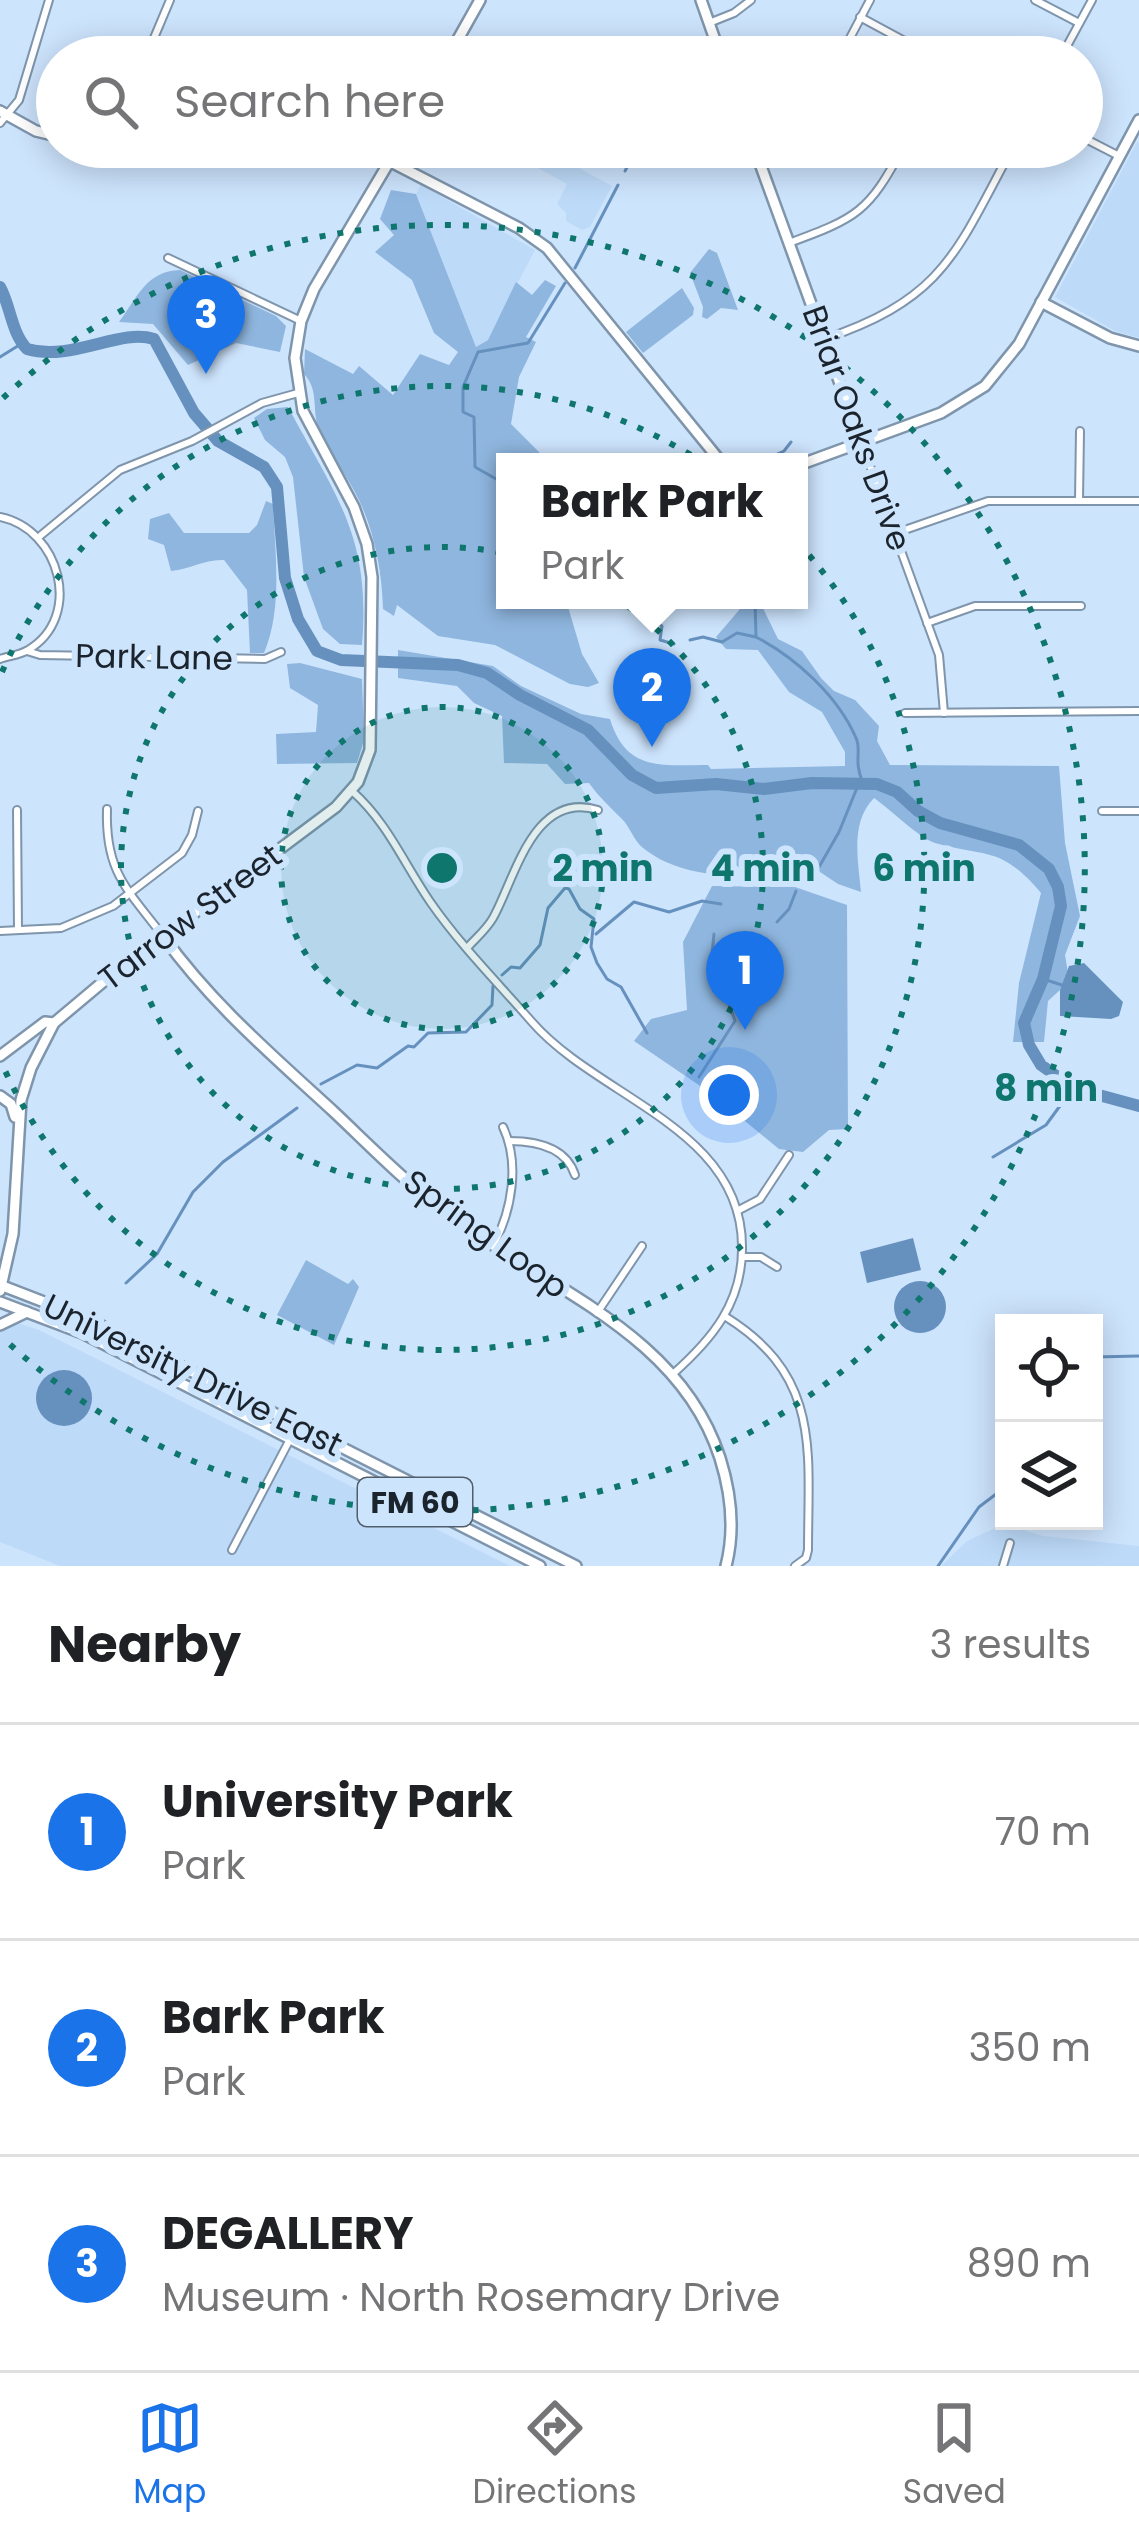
<!DOCTYPE html>
<meta charset="utf-8">
<style>
body{margin:0;font-family:Poppins,sans-serif;background:#f2f2f2;color:#202124}
.controls{position:absolute;right:36px;bottom:36px;display:grid;overflow:hidden;border-radius:0px;box-shadow:0 6px 30px #0003}
.controls button{width:108px;height:108px;display:grid;place-items:center;padding:0;border:0;border-bottom:3px solid #e0e0e0;background:#fff;color:#202124;font:60px sans-serif}
.you{position:absolute;left:729px;top:1095px;width:42px;height:42px;margin:-30px;border:9px solid #fff;border-radius:50%;background:#1a73e8;box-shadow:0 0 0 18px #1a73e833}
.badge{display:grid;place-items:center;width:78px;height:78px;border-radius:50%;background:#1a73e8;color:#fff;font-size:39px;font-weight:700}
.pin{position:absolute;translate:-50% -99px;filter:drop-shadow(0 3px 6px #0008)}
.pin::after{content:'';position:absolute;top:63px;width:42px;height:36px;background:inherit;clip-path:polygon(0 0,100% 0,50% 100%)}
.popup{position:absolute;left:496px;top:453px;width:312px;height:156px;box-sizing:border-box;display:grid;place-content:center;border-radius:0px;background:#fff;filter:drop-shadow(0 3px 9px #0005);font-size:39px;white-space:nowrap;color:#757577}
.popup b{font-size:45px;color:#202124}
.popup::after{content:'';position:absolute;left:50%;top:100%;margin-left:-24px;border:24px solid transparent;border-top-color:#fff}
.list{margin:0;padding:0;list-style:none}
h2{display:flex;justify-content:space-between;align-items:center;height:156px;margin:0;padding:0 48px;font-size:51px}
h2 small{font-size:39px;font-weight:400;color:#757577}
.list li{display:grid;grid-template-columns:78px 1fr auto;gap:36px;align-items:center;box-sizing:border-box;height:216px;padding:0 48px;border-top:3px solid #e0e0e0}
.list b{display:block;font-size:45px;white-space:nowrap}
.list p{margin:0;font-size:39px;white-space:nowrap;color:#757577}
.list em{font-size:39px;font-style:normal;color:#757577}
.icon{flex:none;width:66px;height:66px;fill:none;stroke:currentColor;stroke-width:2;stroke-linecap:round;stroke-linejoin:round}
.map{position:relative;flex:none;width:1139px;height:1566px;overflow:hidden}
.search{position:absolute;background:#fff;box-shadow:0 6px 30px #0003;left:36px;right:36px;top:36px;height:132px;display:flex;align-items:center;gap:30px;box-sizing:border-box;padding:0 42px;border-radius:66px;color:#757577;font-size:45px}
.sheet{height:804px;background:#fff}
nav{display:flex;justify-content:space-around;align-items:center;box-sizing:border-box;height:168px;border-top:3px solid #e0e0e0;background:#fff;font-size:33px;color:#757577}
nav a{display:grid;justify-items:center;gap:6px}
nav .on{color:#1a73e8}
.map>svg:first-child{display:block}
.built{fill:#bddaf9}
.green{fill:#8fb6df}
.water{fill:#6691be}
.lines{fill:none;stroke-linecap:round;stroke-linejoin:round}
.stream{stroke:#6691be;stroke-width:3}
.river{stroke:#6691be;stroke-width:12}
.street-casing{stroke:#7f95ac;stroke-width:10}
.secondary-casing{stroke:#7f95ac;stroke-width:14}
.primary-casing{stroke:#7f95ac;stroke-width:14}
.street{stroke:#fff;stroke-width:6}
.secondary{stroke:#fff;stroke-width:9}
.primary{stroke:#fff;stroke-width:9}
.ring{fill:none;stroke:#0f766e;stroke-width:6;stroke-dasharray:6 12}
.labels{text-anchor:middle;dominant-baseline:central;stroke-width:12;stroke-linejoin:round;paint-order:stroke}
.shield{fill:#cde4fd;stroke:#505e6b;stroke-width:3}
.shield-label{font-size:30px;font-weight:bold;fill:#1b242d}
.street-label{font-size:33px;fill:#1b242d;stroke:#cde4fd}
.centre{fill:#0f766e;stroke:#cde4fd;stroke-width:6}
.ring-label{font-size:36px;text-anchor:middle;font-weight:bold;fill:#0f766e;stroke:#cde4fd;stroke-width:12;stroke-linejoin:round;paint-order:stroke}
</style>
<div class="map">
<svg width="1139" height="1566" viewBox="0 0 1139 1566">
<rect width="100%" height="100%" fill="#cde4fd"/>
<g class="built">
<polygon points="1137,142 1139,143 1139,338 1115,331 1055,297"/>
<polygon points="540,147 612,186 590,227 582,230 566,221 566,213 557,204 567,184 531,164"/>
<polygon points="421,185 535,250 488,340 476,347 416,194"/>
<polygon points="0,1317 39,1330 510,1566 60,1566 0,1542"/>
<polygon points="1004,1524 1043,1536 1139,1546 1139,1566 941,1566 967,1541"/>
</g>
<g class="green">
<path d="M391 190 416 194 476 347 488 340 516 282 532 295 545 280 556 286 526 337 536 342 519 377 511 424 549 462H505V600H566L582 654 599 683 588 687 570 684 495 645 438 636 397 605 394 616 383 609C382 572 375 534 359 500 347 475 328 452 318 426 312 408 319 390 304 374L305 349 353 374 359 366 393 395 420 354 449 365 458 352 434 333 412 280 375 252 394 235 380 219Z"/>
<polygon points="709,249 717,253 738,310 721,308 707,319 702,317 703,307 690,273"/>
<path d="M180 270 276 316 286 326 280 352 236 343 188 365 153 324 119 322C137 298 146 271 180 270Z"/>
<polygon points="682,288 694,308 693,315 643,353 626,332"/>
<path d="M288 407C337 498 371 537 362 645L340 644 323 629 304 577 293 477 285 457 265 440 254 418 267 409Z"/>
<path d="M266 501 273 504C275 553 283 608 264 653H250L247 590 224 560C205 559 191 569 171 571L164 545 148 539 150 519 169 513 184 533H249L257 525Z"/>
<path d="M738 600H759L778 639 802 651 821 678 834 691 855 700 879 726 877 741 890 765 1059 766 1065 843 1080 916 1065 955 1068 973 1060 990 1048 1001 1044 1042H1013L1019 983 1041 893C1000 845 988 858 935 843 919 838 890 809 874 798 850 822 858 860 861 892L838 884 814 868 800 874C747 875 687 883 643 848 633 840 630 826 621 818 609 806 599 797 589 783L565 784 547 764 504 763 502 716 474 703 457 686 398 678V650L493 666 521 686 581 714 610 719C626 772 662 765 708 765L711 769 845 766V752L822 712 789 692 758 650 726 649 716 637 740 609Z"/>
<polygon points="300,663 362,679 364,740 357,763 277,764 276,734 316,732 318,705 290,688 287,664"/>
<polygon points="712,886 795,887 847,905 848,1129 829,1130 803,1152 779,1149 712,1094 634,1041 651,1019 687,1010 683,942"/>
<polygon points="306,1260 348,1284 353,1279 359,1287 334,1345 277,1315"/>
</g>
<g class="water">
<polygon points="1084,963 1123,1002 1119,1016 1111,1019 1060,1016 1060,990 1069,966"/>
<polygon points="913,1238 921,1270 867,1283 860,1252"/>
<circle cx="920" cy="1307" r="26"/>
<circle cx="64" cy="1398" r="28"/>
</g>
<g class="lines">
<g class="stream">
<polyline points="625,171 638,147"/>
<polyline points="575,268 618,185"/>
<polyline points="0,357 21,344"/>
<polyline points="760,462 784,451 791,442"/>
<polyline points="505,484 475,467 474,417 463,412 463,387 478,352 528,343 565,283"/>
<polyline points="636,600 641,614 662,626 660,640 674,644"/>
<path d="M755 600 756 637C795 657 838 696 856 738 862 750 853 761 863 783"/>
<polyline points="690,640 703,637 722,642 737,633 756,637"/>
<polyline points="819,867 839,832 859,783"/>
<polyline points="777,922 789,909 796,891"/>
<polyline points="596,934 634,902 669,912 702,901 721,904"/>
<polyline points="502,975 511,967 520,968 540,945 548,908 565,888 569,889 580,909 594,919 591,947 597,963 607,979 621,987 647,1033"/>
<polyline points="1043,979 1062,985"/>
<polyline points="699,1077 735,1021 712,955 714,934"/>
<polyline points="321,1084 357,1065 377,1068 408,1046 414,1047 428,1033 466,1032 492,1005 493,986"/>
<polyline points="993,1157 1046,1125 1073,1088"/>
<polyline points="126,1283 157,1254 193,1192 223,1162 297,1108"/>
<polyline points="1094,1357 1139,1356"/>
<polyline points="938,1566 979,1507 1004,1488"/>
</g>
<path class="river" d="M0 287C11 307 11 332 27 349 72 362 120 328 154 339L194 413 218 441 264 467 277 487 285 578 298 619 317 651 341 660 458 665 487 673 520 695 588 730 632 775 656 788 716 784 764 789 812 783 877 784 897 792 918 811 940 823 1019 845 1049 869 1058 887 1061 906 1043 979 1024 1023 1029 1045 1041 1065 1073 1088 1139 1106"/>
<defs>
<g id="street">
<polyline points="1035,0 1079,23"/>
<polyline points="860,17 934,57"/>
<polyline points="709,23 734,13 751,0"/>
<polyline points="146,57 170,0"/>
<polyline points="840,57 870,0"/>
<polyline points="1061,57 1092,0"/>
<polyline points="0,123 19,100 49,0"/>
<polyline points="1082,137 1119,156"/>
<polyline points="698,155 718,147"/>
<path d="M789 243C857 218 869 212 903 147"/>
<polyline points="168,258 301,321"/>
<path d="M824 339C945 298 956 252 1013 147"/>
<polyline points="862,444 939,655 944,713"/>
<polyline points="1079,500 1080,431"/>
<path d="M0 517C60 529 84 617 28 650 20 655 8 656 0 659"/>
<polyline points="896,533 988,501 1139,501"/>
<polyline points="40,536 120,470 192,441 262,403 298,393"/>
<polyline points="927,623 975,606 1081,606"/>
<polyline points="27,651 40,655 265,659 281,652"/>
<polyline points="905,713 1139,711"/>
<path d="M352 791C388 823 404 864 431 903 461 946 498 983 532 1022 598 1098 744 1129 742 1249 742 1303 712 1339 674 1373"/>
<path d="M107 809C105 872 127 889 163 936"/>
<polyline points="17,810 18,930"/>
<polyline points="1102,811 1139,811"/>
<polyline points="0,931 61,928 113,906 182,853 192,835 198,811"/>
<path d="M467 948C476 938 486 930 493 918 515 879 533 790 598 810"/>
<path d="M509 1141C536 1141 566 1147 575 1175"/>
<polyline points="737,1211 760,1199 789,1155"/>
<path d="M494 1244C512 1210 520 1163 503 1127"/>
<polyline points="742,1257 761,1257 777,1267"/>
<polyline points="597,1313 642,1246"/>
<path d="M726 1317C822 1377 808 1451 808 1550L806 1558 795 1566"/>
<polyline points="232,1550 298,1424"/>
<polyline points="1003,1566 1010,1543"/>
</g>
<g id="secondary">
<polyline points="701,0 721,57"/>
<polyline points="448,57 480,0"/>
<polyline points="0,111 36,131 57,136"/>
<polyline points="362,147 519,228 547,248 721,462"/>
<polyline points="754,147 862,444"/>
<polyline points="1041,302 1110,338 1139,346"/>
<polyline points="799,465 941,413 985,386 1019,344 1139,120"/>
<path d="M163 936C211 1003 273 1056 334 1112 369 1145 403 1180 442 1210 540 1286 679 1330 720 1458 731 1493 735 1531 726 1566"/>
<polyline points="0,1056 45,1022 54,1023 110,976 336,807 358,782 370,750 372,577 367,544 354,507 303,411 295,358 301,321 314,289 398,147"/>
<polyline points="0,1096 11,1104 15,1117"/>
<polyline points="0,1291 13,1234 21,1100 31,1068 54,1023"/>
</g>
<g id="primary">
<polyline points="0,1285 88,1319 576,1566"/>
<polyline points="0,1302 82,1333 540,1566"/>
<polyline points="0,1325 27,1312"/>
</g>
</defs>
<use href="#street" class="street-casing"/>
<use href="#secondary" class="secondary-casing"/>
<use href="#primary" class="primary-casing"/>
<use href="#street" class="street"/>
<use href="#secondary" class="secondary"/>
<use href="#primary" class="primary"/>
</g>
<circle cx="442" cy="868" r="161" fill="#0f766e" fill-opacity=".12"/>
<g class="ring">
<circle cx="442" cy="868" r="161"/>
<circle cx="442" cy="868" r="321"/>
<path d="M2 672A482 482 0 1 1 2 1064"/>
<path d="M3 398A643 643 0 1 1 3 1338"/>
</g>
<g class="labels">
<rect class="shield" x="358" y="1478" width="114" height="48" rx="9"/>
<g class="shield-label">
<text x="415" y="1502">FM 60</text>
</g>
<g class="street-label">
<text transform="translate(857 428) rotate(70)">Briar Oaks Drive</text>
<text transform="translate(154 657) rotate(1)">Park Lane</text>
<text transform="translate(190 917) rotate(-37)">Tarrow Street</text>
<text transform="translate(486 1234) rotate(36)">Spring Loop</text>
<text transform="translate(193 1375) rotate(26)">University Drive East</text>
</g>
</g>
<circle cx="442" cy="868" r="18" class="centre"/>
<g class="ring-label">
<text x="603" y="881">2 min</text>
<text x="763" y="881">4 min</text>
<text x="924" y="881">6 min</text>
<text x="1046" y="1101">8 min</text>
</g>
</svg>
<div class="controls">
<button><svg class="icon" aria-label="locate" viewBox="0 0 24 24"><circle cx="12" cy="12" r="6"/><path d="M12 2v4M12 18v4M2 12h4M18 12h4"/></svg></button>
<button><svg class="icon" aria-label="layers" viewBox="0 0 24 24"><path d="M12 4l9 5-9 5-9-5zM3 14l9 5 9-5"/></svg></button>
</div>
<div class="you"></div>
<div class="pin badge" style="left:745px;top:1030px">1</div>
<div class="pin badge" style="left:652px;top:747px">2</div>
<div class="popup"><b>Bark Park</b>Park</div>
<div class="pin badge" style="left:206px;top:374px">3</div>
<div class="search"><svg class="icon" aria-label="search" viewBox="0 0 24 24"><circle cx="10" cy="10" r="6"/><path d="M15 15l6 6"/></svg>Search here</div>
</div>
<section class="sheet">
<h2>Nearby<small>3 results</small></h2>
<ul class="list">
<li><span class="badge">1</span><div><b>University Park</b><p>Park</p></div><em>70 m</em></li>
<li><span class="badge">2</span><div><b>Bark Park</b><p>Park</p></div><em>350 m</em></li>
<li><span class="badge">3</span><div><b>DEGALLERY</b><p>Museum · North Rosemary Drive</p></div><em>890 m</em></li>
</ul>
</section>
<nav>
<a class="on"><svg class="icon" aria-label="map" viewBox="0 0 24 24"><path d="M3 6l6-2 6 2 6-2v14l-6 2-6-2-6 2zM9 4v14M15 6v14"/></svg>Map</a>
<a><svg class="icon" aria-label="directions" viewBox="0 0 24 24"><path d="M12 3l9 9-9 9-9-9zM9 14v-3h6M13 9l2 2-2 2"/></svg>Directions</a>
<a><svg class="icon" aria-label="saved" viewBox="0 0 24 24"><path d="M7 4h10v16l-5-4-5 4z"/></svg>Saved</a>
</nav>
